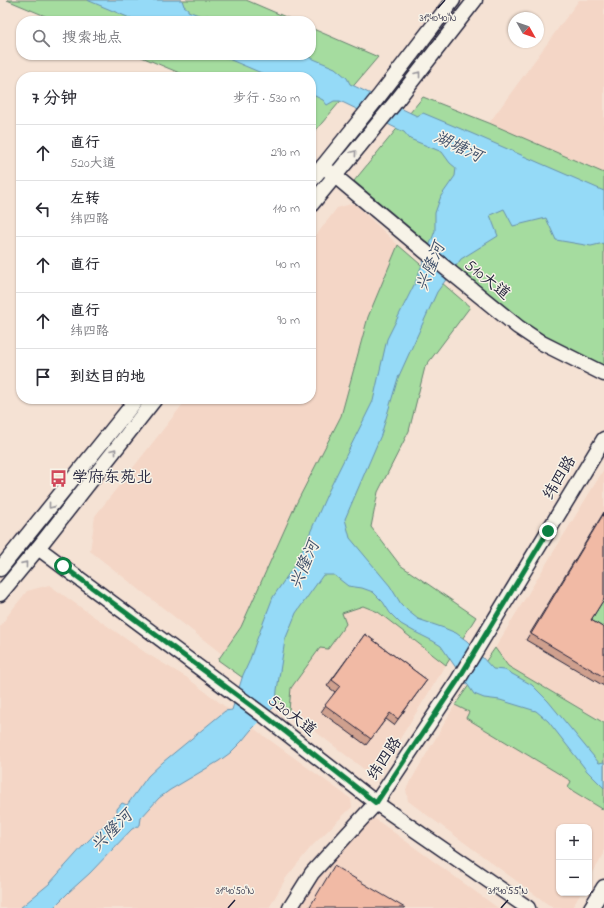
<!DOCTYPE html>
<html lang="zh">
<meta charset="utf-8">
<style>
body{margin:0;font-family:"Indie Flower","LXGW WenKai TC",sans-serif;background:#f7f7f7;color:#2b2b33}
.controls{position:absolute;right:12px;bottom:12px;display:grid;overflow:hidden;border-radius:8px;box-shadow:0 1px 3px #0004}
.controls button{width:36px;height:36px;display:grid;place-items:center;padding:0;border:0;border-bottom:1px solid #e1e1e2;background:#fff;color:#2b2b33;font:20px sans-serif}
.compass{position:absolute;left:508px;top:12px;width:36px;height:36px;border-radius:50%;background:#fff;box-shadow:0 1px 3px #0004;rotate:130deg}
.stop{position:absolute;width:12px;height:12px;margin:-9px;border:3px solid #0b8043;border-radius:50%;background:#fff}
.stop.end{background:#0b8043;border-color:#fff;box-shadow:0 1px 4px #0008}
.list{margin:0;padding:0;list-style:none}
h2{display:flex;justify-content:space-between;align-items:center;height:52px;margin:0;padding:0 16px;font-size:17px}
h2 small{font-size:13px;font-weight:400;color:#7c7c81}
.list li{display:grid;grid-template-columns:26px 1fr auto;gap:12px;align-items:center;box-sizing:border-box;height:56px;padding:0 16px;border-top:1px solid #e1e1e2}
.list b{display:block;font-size:15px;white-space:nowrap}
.list p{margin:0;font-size:13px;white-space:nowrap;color:#7c7c81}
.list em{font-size:13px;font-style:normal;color:#7c7c81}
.icon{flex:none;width:22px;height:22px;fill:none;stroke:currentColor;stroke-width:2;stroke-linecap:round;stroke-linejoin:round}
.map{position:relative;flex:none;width:604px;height:908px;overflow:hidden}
.search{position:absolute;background:#fff;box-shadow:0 1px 3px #0004;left:16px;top:16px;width:300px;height:44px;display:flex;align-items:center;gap:10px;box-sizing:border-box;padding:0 14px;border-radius:16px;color:#7c7c81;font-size:15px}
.panel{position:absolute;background:#fff;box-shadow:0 1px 3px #0004;left:16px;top:72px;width:300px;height:332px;border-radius:16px}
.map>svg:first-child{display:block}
.built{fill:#f4d6c6}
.green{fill:#a5dc9f;stroke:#647f6d}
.water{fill:#95daf7;stroke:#6790ac}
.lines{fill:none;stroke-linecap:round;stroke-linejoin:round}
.secondary-casing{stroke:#22223b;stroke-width:17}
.secondary{stroke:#f7f3e8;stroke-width:14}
.wall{fill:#cfa08e;stroke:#22223b}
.building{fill:#f1baa5;stroke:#22223b}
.oneway{stroke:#97959a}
.route{stroke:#0b8043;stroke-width:5}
.ticks{fill:none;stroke:#22223b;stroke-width:1.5}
.labels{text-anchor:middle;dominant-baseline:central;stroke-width:3;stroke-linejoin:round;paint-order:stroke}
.street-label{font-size:16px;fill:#22223b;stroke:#f7f3e8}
.poi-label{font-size:16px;fill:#22223b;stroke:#f7f3e8;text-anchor:start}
.water-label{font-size:17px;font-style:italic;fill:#3f506a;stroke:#f7f3e8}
.ticks-label{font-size:10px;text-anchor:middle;fill:#22223b;stroke:#f7f3e8;stroke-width:3;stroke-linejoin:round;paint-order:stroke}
</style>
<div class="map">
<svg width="604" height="908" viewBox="0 0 604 908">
<rect width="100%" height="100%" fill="#f5e2d4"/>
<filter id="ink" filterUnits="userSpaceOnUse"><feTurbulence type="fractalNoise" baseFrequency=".025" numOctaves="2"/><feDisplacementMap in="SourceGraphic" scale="8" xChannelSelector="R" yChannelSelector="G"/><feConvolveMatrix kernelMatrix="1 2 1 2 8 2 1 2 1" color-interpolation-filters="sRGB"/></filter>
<g filter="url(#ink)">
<g class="built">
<polygon points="579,0 604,0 604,173 489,123"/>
<polygon points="354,203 398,245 368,317 341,416 296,504 241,627 222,654 90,551 95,516 187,399 311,399 311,242 337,208"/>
<polygon points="604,469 604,722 508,666 495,648"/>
<polygon points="49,585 146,653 186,677 256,730 351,799 352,807 311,847 286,878 269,908 0,908 0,627 8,615 27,591"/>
<polygon points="363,606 378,612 446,665 381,769 365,770 289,711 291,688 320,648 342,613"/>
<polygon points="455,705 469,712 466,718 572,781 568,788 604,810 604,854 589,879 589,827 559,827 559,893 581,893 572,908 553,908 408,801 406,789"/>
<polygon points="374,818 498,908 297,908 311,884 334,857"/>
</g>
<g class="green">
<polygon points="7,0 246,0 295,21 57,21"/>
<polygon points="311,28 378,57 316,130 311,129 311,77 189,77 137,55 311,55"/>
<polygon points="423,97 489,123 604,173 604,367 543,336 520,320 354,181"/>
<polygon points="398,245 470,307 425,367 409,431 378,492 371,527 400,565 476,617 446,665 378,612 363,606 342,613 346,624 328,649 320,648 291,688 289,711 218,660 241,627 296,504 341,416 368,317"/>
<polygon points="604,598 604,637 587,627"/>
<polygon points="495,648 508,666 604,723 604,810 568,788 571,781 466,718 469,712 455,705"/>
</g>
<g class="water">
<polygon points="87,0 182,0 184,6 188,9 188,11 204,17 207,15 222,21 151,21 142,19 137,21"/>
<polygon points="219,55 304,55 335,68 347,78 350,84 417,116 423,113 473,134 604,191 604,243 591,246 556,240 546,218 513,226 504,209 490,215 498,236 461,259 437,292 398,378 381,435 345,519 350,538 390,586 401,604 408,611 418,619 444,628 456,633 467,641 493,669 505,670 532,685 548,701 599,763 604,762 604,788 587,771 548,721 536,711 500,700 484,698 474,694 441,646 433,641 415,632 401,624 390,613 383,602 373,592 362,588 348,586 334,575 323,575 296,613 285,640 277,690 276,705 251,730 242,741 230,753 219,761 170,790 159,798 141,818 140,825 132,829 90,873 69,892 53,908 20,908 49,884 84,845 104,825 117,813 117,809 122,803 127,805 148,776 163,762 225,711 232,710 243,675 249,662 257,639 273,597 298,560 328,492 373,401 387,339 415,283 435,231 435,213 441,196 455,176 456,168 450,163 442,152 410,139 404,132 340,101 334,101 327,105 323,100 311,94 311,77 271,77"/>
</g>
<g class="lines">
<defs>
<g id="secondary">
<polyline points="323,166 427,253 518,327 542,343 604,374"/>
<polyline points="311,181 380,95 453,0"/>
<polyline points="311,205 394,104 475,0"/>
<polyline points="38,548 267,718 376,803 528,908"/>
<polyline points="0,569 137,399"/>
<polyline points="0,594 38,548 155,399"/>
<polyline points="290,908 312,873 376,803 458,680 604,439"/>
<polyline points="591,908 604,887"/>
</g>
</defs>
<use href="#secondary" class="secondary-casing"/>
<use href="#secondary" class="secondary"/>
</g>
<g class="wall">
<polygon points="604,512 604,599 591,620 604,628 604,686 526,640"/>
<polygon points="365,634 427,680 394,725 386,719 366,745 321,712 335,692 327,686"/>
</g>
<g class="building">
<polygon points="604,513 604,599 591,620 604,628 604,677 531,634"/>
<polygon points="365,634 427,680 398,719 390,713 371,739 325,705 340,686 332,680"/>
<polygon points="334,866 405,908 309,908"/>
</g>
<defs><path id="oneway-chevron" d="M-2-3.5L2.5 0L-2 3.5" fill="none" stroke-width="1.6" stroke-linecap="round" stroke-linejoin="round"/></defs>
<g class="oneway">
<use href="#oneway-chevron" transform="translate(418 74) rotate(-52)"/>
<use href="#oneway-chevron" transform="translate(354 153) rotate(-50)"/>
<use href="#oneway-chevron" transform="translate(114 451) rotate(-52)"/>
<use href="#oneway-chevron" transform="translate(51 506) rotate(129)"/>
<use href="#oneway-chevron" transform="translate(25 564) rotate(-51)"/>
</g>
</g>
<g class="lines" filter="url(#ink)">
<polyline class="route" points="63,566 268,718 376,803 458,680 548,531"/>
</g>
<path class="ticks" d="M438 8 445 0M228 908 235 900M501 908 508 900"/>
<defs>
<symbol id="bus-bare" viewBox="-9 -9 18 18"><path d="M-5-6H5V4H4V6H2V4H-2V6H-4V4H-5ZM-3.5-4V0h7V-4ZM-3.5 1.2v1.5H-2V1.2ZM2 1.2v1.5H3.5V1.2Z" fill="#d1495b" stroke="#f7f3e8" stroke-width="2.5" paint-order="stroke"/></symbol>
</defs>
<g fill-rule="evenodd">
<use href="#bus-bare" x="46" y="466" width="25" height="25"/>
</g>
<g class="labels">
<g class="street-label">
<text transform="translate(487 280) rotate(39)">510大道</text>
<text transform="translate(560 478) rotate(-59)">纬四路</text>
<text transform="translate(292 716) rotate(38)">520大道</text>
<text transform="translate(385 759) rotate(-56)">纬四路</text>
</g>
<g class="poi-label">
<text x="72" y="478">学府东苑北</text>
</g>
<g class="water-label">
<text transform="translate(458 147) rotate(25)">湖塘河</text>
<text transform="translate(431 267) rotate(-68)">兴隆河</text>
<text transform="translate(305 565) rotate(-67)">兴隆河</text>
<text transform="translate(112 831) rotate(-45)">兴隆河</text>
</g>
</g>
<g class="ticks-label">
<text x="438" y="21">31°40'40"N</text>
<text x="235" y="894">31°40'50"N</text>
<text x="508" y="894">31°40'55"N</text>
</g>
</svg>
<div class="controls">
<button>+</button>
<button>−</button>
</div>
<svg class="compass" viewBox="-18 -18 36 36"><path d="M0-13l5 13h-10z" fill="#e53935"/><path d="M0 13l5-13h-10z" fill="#7c7c81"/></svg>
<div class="stop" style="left:63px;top:566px"></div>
<div class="stop end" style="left:548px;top:531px"></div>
<div class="search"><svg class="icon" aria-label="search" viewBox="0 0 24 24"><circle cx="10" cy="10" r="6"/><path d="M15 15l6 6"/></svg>搜索地点</div>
<section class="panel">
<h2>7 分钟<small>步行 · 530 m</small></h2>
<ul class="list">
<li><svg class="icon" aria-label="ahead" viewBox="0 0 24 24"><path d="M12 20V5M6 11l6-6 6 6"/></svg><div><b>直行</b><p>520大道</p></div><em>290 m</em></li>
<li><svg class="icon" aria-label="left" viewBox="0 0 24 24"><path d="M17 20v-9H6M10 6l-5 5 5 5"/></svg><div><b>左转</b><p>纬四路</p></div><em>110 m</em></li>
<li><svg class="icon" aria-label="ahead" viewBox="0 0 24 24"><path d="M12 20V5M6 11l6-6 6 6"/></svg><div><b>直行</b></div><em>40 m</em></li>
<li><svg class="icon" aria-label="ahead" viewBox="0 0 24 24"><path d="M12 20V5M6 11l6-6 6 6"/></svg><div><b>直行</b><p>纬四路</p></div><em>90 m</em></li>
<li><svg class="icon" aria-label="arrive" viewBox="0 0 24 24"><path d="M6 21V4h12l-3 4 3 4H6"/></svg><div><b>到达目的地</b></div></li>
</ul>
</section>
</div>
